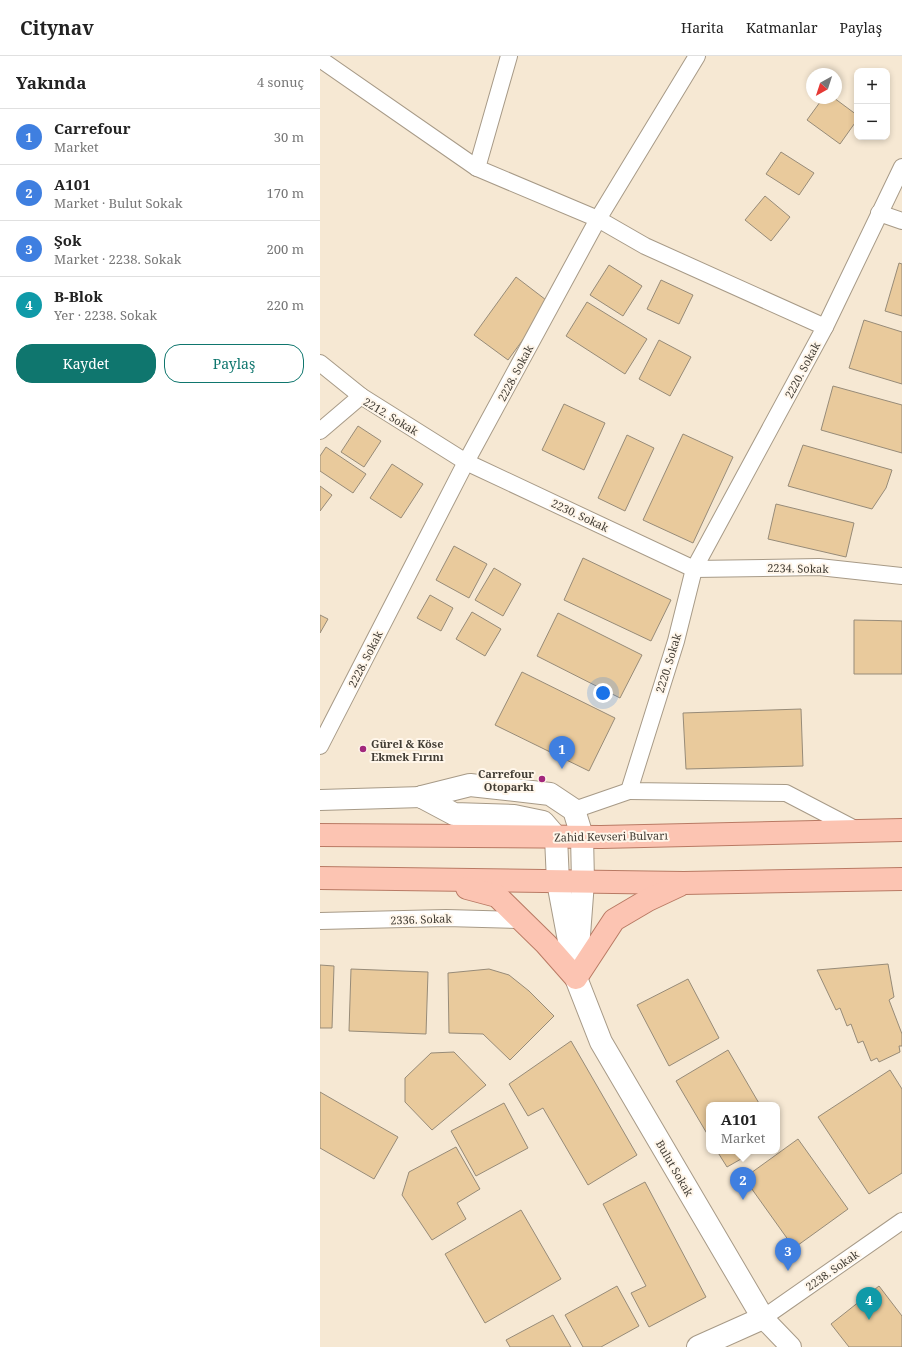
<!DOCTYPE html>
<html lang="tr">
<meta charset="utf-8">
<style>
body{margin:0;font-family:"Noto Serif",serif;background:#f6f6f6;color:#222}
.controls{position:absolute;right:12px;top:12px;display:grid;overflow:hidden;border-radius:8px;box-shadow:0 2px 6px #0003}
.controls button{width:36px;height:36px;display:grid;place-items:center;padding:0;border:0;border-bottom:1px solid #e0e0e0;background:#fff;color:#222;font:20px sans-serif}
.compass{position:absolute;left:486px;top:12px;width:36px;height:36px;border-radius:50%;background:#fff;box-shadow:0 2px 6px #0003;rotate:219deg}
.you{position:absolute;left:283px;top:637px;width:14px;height:14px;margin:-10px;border:3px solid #fff;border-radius:50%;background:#1a73e8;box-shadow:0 0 0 6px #1a73e833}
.badge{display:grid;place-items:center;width:26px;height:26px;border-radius:50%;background:#0f766e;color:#fff;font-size:13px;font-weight:700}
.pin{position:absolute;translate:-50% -33px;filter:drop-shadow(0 1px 2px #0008)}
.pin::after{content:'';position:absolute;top:21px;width:14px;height:12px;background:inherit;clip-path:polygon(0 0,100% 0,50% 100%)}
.popup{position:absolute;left:386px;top:1046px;width:74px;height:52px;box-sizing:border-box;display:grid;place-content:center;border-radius:8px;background:#fff;filter:drop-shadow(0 1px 3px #0005);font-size:13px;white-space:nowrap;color:#767676}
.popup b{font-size:15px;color:#222}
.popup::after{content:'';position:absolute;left:50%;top:100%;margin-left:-8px;border:8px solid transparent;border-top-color:#fff}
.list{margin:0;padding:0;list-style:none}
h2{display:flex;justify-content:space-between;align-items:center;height:52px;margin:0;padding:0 16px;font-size:17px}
h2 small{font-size:13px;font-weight:400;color:#767676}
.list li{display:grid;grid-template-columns:26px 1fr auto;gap:12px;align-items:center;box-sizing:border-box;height:56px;padding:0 16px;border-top:1px solid #e0e0e0}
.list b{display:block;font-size:15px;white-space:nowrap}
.list p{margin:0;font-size:13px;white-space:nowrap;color:#767676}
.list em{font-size:13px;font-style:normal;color:#767676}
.actions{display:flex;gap:8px;padding:12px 16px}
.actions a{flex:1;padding:9px 0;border:1px solid #0f766e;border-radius:16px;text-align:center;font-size:14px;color:#0f766e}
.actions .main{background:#0f766e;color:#fff}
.map{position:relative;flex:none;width:582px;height:1291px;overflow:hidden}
header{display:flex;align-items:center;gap:24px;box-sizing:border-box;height:56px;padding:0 20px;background:#fff;border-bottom:1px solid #e0e0e0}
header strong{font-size:19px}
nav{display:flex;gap:22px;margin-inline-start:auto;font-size:14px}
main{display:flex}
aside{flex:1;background:#fff}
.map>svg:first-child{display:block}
.building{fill:#e9ca9c;stroke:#978b78}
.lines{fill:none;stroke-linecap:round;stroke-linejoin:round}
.minor-casing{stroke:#a79a87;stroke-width:18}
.tertiary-casing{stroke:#a79a87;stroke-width:22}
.secondary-casing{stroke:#a79a87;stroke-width:24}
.primary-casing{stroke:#b97a64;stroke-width:24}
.minor{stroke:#fff;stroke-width:16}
.tertiary{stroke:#fff;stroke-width:20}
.secondary{stroke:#fff;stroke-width:22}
.primary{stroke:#fcc4b2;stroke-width:22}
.poi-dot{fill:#a2277c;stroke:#fff6ea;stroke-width:1.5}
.labels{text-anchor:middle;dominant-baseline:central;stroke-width:4;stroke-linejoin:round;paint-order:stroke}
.street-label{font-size:11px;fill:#413c34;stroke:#fff6ea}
.poi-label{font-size:11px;font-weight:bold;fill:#413c34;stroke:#fff6ea;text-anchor:start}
</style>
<header>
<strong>Citynav</strong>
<nav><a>Harita</a><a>Katmanlar</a><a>Paylaş</a></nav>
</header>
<main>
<aside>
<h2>Yakında<small>4 sonuç</small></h2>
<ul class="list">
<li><span class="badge" style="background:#3f7fe0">1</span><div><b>Carrefour</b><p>Market</p></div><em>30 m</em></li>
<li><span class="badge" style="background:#3f7fe0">2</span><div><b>A101</b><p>Market · Bulut Sokak</p></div><em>170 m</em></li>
<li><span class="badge" style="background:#3f7fe0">3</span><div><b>Şok</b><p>Market · 2238. Sokak</p></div><em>200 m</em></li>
<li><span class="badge" style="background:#0f9aa8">4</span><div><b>B-Blok</b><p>Yer · 2238. Sokak</p></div><em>220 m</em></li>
</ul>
<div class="actions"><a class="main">Kaydet</a><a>Paylaş</a></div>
</aside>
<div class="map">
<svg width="582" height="1291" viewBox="0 0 582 1291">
<rect width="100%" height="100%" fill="#f6e8d3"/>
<g class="building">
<polygon points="503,42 514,42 537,59 537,64 520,88 487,64"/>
<polygon points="461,96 494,117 479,139 446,118"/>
<polygon points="445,140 470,161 451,185 425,164"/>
<polygon points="579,207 582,208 582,260 565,255"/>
<polygon points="289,209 322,230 303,260 270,239"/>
<polygon points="196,221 230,247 188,304 154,279"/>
<polygon points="341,224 373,239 359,268 327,253"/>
<polygon points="267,246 327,283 305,318 246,280"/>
<polygon points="544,264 582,276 582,328 529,312"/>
<polygon points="339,284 371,301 350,340 319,323"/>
<polygon points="513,330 582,349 582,397 501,374"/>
<polygon points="244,348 285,367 264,414 222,394"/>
<polygon points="38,370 61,385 44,411 21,396"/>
<polygon points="363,378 413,401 373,487 323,464"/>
<polygon points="307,379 334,392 305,455 278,442"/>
<polygon points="483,389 572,414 566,432 552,453 468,430"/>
<polygon points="6,391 46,418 33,437 0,415 0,400"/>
<polygon points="72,408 103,428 81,462 50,442"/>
<polygon points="0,430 12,439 0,455"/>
<polygon points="456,448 534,467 526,501 448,483"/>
<polygon points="134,490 167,508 149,542 116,524"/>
<polygon points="263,502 351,544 331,585 244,544"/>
<polygon points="174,512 201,528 183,560 155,544"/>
<polygon points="110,539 133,552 121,575 97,562"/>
<polygon points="152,556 181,573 165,600 136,583"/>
<polygon points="238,557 322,599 300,642 217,600"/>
<polygon points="0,559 8,563 0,577"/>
<polygon points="534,564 582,565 582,618 534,618"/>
<polygon points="202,616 295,662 269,715 175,669"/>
<polygon points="481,653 483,710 366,713 363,657"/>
<polygon points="568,908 574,941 569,944 582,978 582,990 579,990 580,996 559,1006 557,1002 551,1005 543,985 538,987 531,968 527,970 520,952 516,954 497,914"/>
<polygon points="0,909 14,910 12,972 0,972"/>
<polygon points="31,913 108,916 106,978 29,975"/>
<polygon points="169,913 189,919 209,935 234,960 190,1004 163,978 129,977 128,917"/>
<polygon points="368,923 399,982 349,1010 317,949"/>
<polygon points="251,985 317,1099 268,1129 223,1052 208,1060 189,1028"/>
<polygon points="408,994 440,1049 389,1049 389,1081 356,1025"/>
<polygon points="134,996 166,1029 112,1074 85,1046 85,1022 111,997"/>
<polygon points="570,1014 582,1033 582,1117 549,1138 498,1061"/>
<polygon points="0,1036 78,1081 54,1123 0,1092"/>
<polygon points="184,1047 208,1092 156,1120 131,1075"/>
<polygon points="478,1083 528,1153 474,1192 424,1122"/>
<polygon points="136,1091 160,1133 137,1147 146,1163 112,1184 82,1139 89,1116"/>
<polygon points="397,1095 435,1095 407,1111"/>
<polygon points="325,1126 386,1241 329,1271 311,1237 326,1230 283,1148"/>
<polygon points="201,1154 241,1223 165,1267 125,1198"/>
<polygon points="297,1230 319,1270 281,1291 263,1291 245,1259"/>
<polygon points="559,1230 582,1260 582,1291 529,1291 511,1268"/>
<polygon points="233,1259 251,1291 190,1291 186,1284"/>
</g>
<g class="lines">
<defs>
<g id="minor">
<polyline points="377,0 278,163 325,190 505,271 374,513 356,585 309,735 466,737 537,774"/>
<polyline points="0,3 157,112"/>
<polyline points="559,157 582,165"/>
<polyline points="505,271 582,111"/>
<polyline points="0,307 41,340"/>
<polyline points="0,375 41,340 146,406 374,513 499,511 582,520"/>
<polyline points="0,690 146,406 278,163 157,112 189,0"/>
<polyline points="254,754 309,735"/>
<polyline points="0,865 126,862 202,864"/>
<polyline points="443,1262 582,1165"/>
</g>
<g id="tertiary">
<polyline points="0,744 102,741"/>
<polyline points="443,1262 471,1291"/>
</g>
<g id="secondary">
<polyline points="102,741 134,758 194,760 223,766 236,781 238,826 256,922 281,986 443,1262 378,1291"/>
<polyline points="102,741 150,729 230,738 254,754 262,780 263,826 258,892"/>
</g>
<g id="primary">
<polyline points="0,779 281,781 582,774"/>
<polyline points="0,822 364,827 582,823"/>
<polyline points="147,832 177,840 226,888 256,922 294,864 328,844 360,829"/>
</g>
</defs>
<use href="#minor" class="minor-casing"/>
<use href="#tertiary" class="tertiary-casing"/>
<use href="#secondary" class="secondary-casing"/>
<use href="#primary" class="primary-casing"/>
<use href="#minor" class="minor"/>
<use href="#tertiary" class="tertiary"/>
<use href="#secondary" class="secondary"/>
<use href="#primary" class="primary"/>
</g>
<g class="poi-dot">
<circle cx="43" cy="693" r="4"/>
<circle cx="222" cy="723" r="4"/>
</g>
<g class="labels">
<g class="street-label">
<text transform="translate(482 314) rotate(-62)">2220. Sokak</text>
<text transform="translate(195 317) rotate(-62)">2228. Sokak</text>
<text transform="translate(71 360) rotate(31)">2212. Sokak</text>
<text transform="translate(260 459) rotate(25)">2230. Sokak</text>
<text transform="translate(478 512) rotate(1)">2234. Sokak</text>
<text transform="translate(45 603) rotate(-63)">2228. Sokak</text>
<text transform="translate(348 607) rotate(-73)">2220. Sokak</text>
<text transform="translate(291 780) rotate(-1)">Zahid Kevseri Bulvarı</text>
<text transform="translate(101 863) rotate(-2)">2336. Sokak</text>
<text transform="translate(355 1112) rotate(60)">Bulut Sokak</text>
<text transform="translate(512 1214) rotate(-35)">2238. Sokak</text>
</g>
<g class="poi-label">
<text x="51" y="687">Gürel &amp; Köse<tspan x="51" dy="13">Ekmek Fırını</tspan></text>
<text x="214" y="717" text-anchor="end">Carrefour<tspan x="214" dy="13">Otoparkı</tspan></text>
</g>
</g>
</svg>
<div class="controls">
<button>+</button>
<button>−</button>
</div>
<svg class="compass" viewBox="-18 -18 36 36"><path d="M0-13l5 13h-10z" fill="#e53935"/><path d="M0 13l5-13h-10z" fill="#767676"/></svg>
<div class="you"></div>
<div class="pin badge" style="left:242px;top:713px;background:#3f7fe0">1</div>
<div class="pin badge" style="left:423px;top:1144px;background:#3f7fe0">2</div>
<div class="popup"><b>A101</b>Market</div>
<div class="pin badge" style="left:468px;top:1215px;background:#3f7fe0">3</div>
<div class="pin badge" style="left:549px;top:1264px;background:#0f9aa8">4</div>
</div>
</main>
